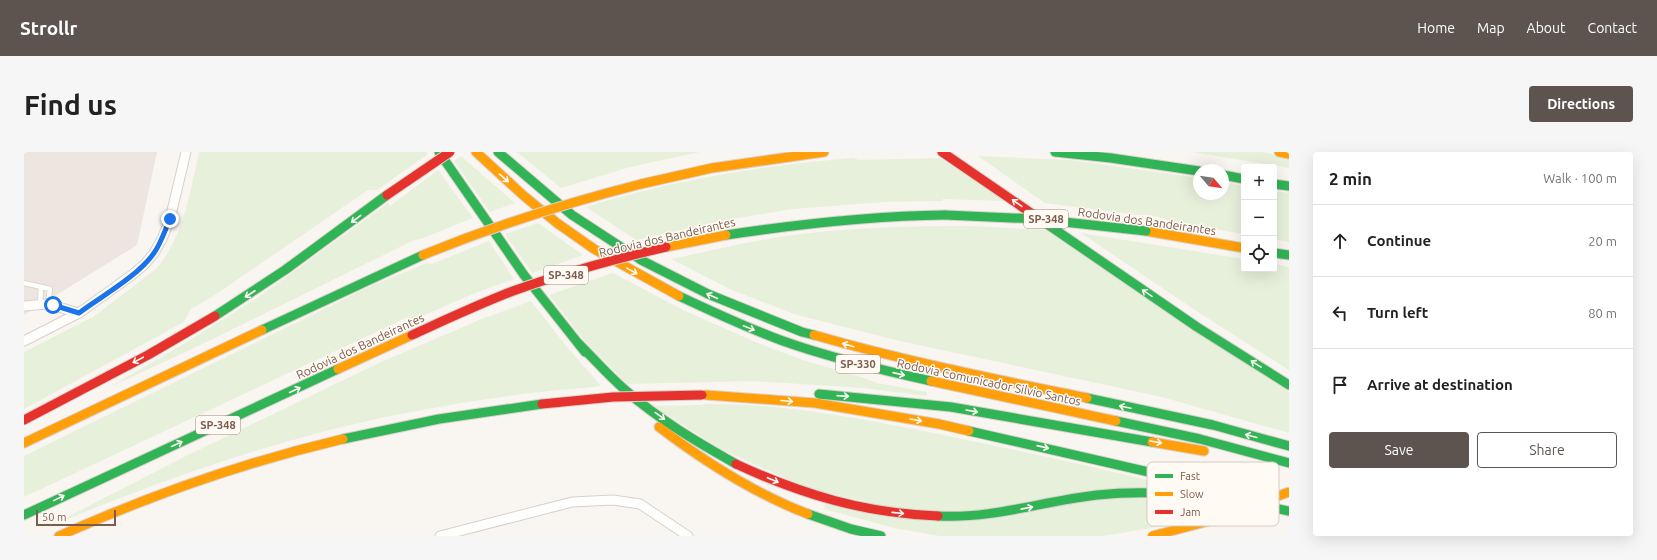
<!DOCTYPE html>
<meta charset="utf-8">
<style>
body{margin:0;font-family:Ubuntu,sans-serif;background:#f6f6f6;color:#222}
.controls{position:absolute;right:12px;top:12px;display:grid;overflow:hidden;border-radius:4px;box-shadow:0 4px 16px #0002}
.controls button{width:36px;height:36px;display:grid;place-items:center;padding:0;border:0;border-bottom:1px solid #e0e0e0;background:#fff;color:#222;font:20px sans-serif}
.compass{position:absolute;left:1169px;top:12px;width:36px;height:36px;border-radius:50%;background:#fff;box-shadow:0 4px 16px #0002;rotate:119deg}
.scale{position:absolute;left:12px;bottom:10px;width:80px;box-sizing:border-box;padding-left:4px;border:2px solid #7a5c4d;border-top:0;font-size:11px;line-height:14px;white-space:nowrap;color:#7a5c4d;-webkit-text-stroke:3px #fffaf3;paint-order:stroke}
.stop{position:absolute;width:12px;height:12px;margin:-9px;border:3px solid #1a73e8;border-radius:50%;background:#fff}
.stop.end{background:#1a73e8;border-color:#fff;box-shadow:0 1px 4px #0008}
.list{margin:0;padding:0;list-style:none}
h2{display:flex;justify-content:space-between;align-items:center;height:52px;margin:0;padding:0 16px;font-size:17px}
h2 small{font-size:13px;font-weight:400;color:#767676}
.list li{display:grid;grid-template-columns:26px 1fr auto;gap:12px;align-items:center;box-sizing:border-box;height:72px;padding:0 16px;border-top:1px solid #e0e0e0}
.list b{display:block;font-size:15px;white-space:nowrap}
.list em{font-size:13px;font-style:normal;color:#767676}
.actions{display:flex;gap:8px;padding:12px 16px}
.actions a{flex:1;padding:9px 0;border:1px solid #5d544f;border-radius:4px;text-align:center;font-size:14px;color:#5d544f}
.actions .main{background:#5d544f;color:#fff}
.icon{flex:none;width:22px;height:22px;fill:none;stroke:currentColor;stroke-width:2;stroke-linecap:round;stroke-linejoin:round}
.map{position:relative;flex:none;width:1265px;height:384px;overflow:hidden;border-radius:4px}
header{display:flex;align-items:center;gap:24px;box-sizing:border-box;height:56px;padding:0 20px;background:#5d544f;color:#fff}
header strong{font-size:19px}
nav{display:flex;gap:22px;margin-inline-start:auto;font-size:14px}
.intro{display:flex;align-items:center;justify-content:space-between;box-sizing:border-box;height:96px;padding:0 24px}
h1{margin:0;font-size:28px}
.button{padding:10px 18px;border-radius:4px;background:#5d544f;color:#fff;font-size:14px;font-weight:700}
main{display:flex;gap:24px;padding:0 24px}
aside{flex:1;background:#fff;border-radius:4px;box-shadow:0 4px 16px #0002}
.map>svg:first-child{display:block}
.industrial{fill:#ede5e0}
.green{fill:#e7f0db}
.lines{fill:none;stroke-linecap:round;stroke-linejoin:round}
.lane-casing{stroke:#d7d1cb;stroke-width:6}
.street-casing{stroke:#d7d1cb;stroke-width:11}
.fast-casing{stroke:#dad1cc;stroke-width:11}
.slow-casing{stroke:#dad1cc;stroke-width:11}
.jam-casing{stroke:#dad1cc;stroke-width:11}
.lane{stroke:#fefefd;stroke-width:4.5}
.street{stroke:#fefefd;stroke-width:9}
.fast{stroke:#30b455;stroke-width:9}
.slow{stroke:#ff9f0a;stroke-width:9}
.jam{stroke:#e5322d;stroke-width:9}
.fast-bridge-casing{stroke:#dad1cc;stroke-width:11;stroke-linecap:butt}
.slow-bridge-casing{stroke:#dad1cc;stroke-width:11;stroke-linecap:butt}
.jam-bridge-casing{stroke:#dad1cc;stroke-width:11;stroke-linecap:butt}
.fast-bridge{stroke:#30b455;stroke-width:9}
.slow-bridge{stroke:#ff9f0a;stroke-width:9}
.jam-bridge{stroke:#e5322d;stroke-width:9}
.oneway{stroke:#fffaf3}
.route{stroke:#1a73e8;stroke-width:5}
.labels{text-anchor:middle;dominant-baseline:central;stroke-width:3;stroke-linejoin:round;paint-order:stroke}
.shield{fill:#fffaf3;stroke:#a28b7f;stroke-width:1}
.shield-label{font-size:11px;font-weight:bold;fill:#7a5c4d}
.street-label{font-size:12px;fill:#7a5c4d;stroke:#fffaf3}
.key{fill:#fffaf3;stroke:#d7cbc1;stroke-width:1}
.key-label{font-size:11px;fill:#7a5c4d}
</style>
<header>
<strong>Strollr</strong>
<nav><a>Home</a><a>Map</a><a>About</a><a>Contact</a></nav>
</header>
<div class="intro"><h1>Find us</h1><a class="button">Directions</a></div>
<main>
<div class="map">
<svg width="1265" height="384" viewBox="0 0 1265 384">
<rect width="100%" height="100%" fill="#f9f5f0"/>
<polygon class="industrial" points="0,0 133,0 113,93 0,163"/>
<g class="green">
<path d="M175 0H402L404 2 353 38H344L188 145 167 157 160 170 0 257V200L69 165 132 117C159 86 167 39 175 0Z"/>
<polygon points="493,0 676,0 606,15 537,36"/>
<polygon points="1169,0 1239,0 1265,6 1265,16"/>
<polygon points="437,4 491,51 466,60 430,9"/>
<path d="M954 4 1047 8 1175 26V42H1199V30L1220 34V82L1148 70C1138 65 1126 62 1114 63L1021 51Z"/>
<path d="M829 6 835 8 916 6 982 49 919 47 918 49 859 50 769 57 696 69 612 88 562 55C649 28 739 13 829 6Z"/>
<polygon points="414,18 449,66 399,86 388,89 187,188 84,236 158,193 233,146 364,51 366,54"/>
<polygon points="1250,39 1265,41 1265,90 1250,87"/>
<polygon points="514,71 559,103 508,121 481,82"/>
<path d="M947 74 1022 78 1265 240V281L1138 245 876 189 770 162 708 138 647 107C687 99 729 88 770 83 829 75 888 74 947 74Z"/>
<polygon points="1057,81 1220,107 1220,117 1250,117 1250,112 1265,115 1265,218 1174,160"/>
<polygon points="465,89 490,127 451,141 385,170 382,166 0,345 0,304 347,134 403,111 408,112"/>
<polygon points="589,121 661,159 736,192 782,209 837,225 853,231 903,240 903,244 839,236 729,229 603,232 563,192 525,143"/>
<path d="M507 149 543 195 577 234C557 237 537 237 517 240 470 245 423 253 377 262 256 286 140 327 26 374L162 304 357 210 458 167Z"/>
<path d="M680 252C751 251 821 264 890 277 974 294 1058 312 1141 332V336L962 358 884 359 782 336 693 295 630 254 676 253Z"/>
<polygon points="1099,346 1210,352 1189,360 1140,374 1079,384 916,384 870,376 800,357 801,352 868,366"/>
</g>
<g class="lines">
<defs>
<g id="lane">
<polyline points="0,131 26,137 24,152"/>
<polyline points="16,152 17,135"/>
</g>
<g id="street">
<polyline points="0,154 24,152 55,161"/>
<polyline points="0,189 55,161 108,123 121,112 130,101 138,87 146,67 162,0"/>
<polyline points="416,384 548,350 589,348 616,352 664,384"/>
</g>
<g id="fast">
<polyline points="415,0 500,123 561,200"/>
<polyline points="474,0 548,63 617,108 684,142 778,180 790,183"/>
<polyline points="1031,0 1087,6 1175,19"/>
<polyline points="1199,23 1220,27"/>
<polyline points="1250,32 1265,34"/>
<polyline points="1020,70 1173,175 1265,233"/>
<path d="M702 83C775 72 847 64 921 63"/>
<polyline points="1250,101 1265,103"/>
<path d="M655 144C689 160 723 176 759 189 807 206 857 218 907 229"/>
<polyline points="191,164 261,118 363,43"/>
<polyline points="238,178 399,103"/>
<path d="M555 192C570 207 584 223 600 237 634 267 673 290 712 312"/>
<polyline points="795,242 927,255 1128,290"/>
<polyline points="1063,246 1189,273 1265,294"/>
<polyline points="1092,269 1176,287 1265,311"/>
<polyline points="945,279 1199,337"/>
<polyline points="319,287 415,267 518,252"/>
<polyline points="784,362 827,377 857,384"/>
<polyline points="0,363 314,217"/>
<path d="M914 364C969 367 1019 349 1073 343 1138 336 1201 346 1265 359"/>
</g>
<g id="slow">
<polyline points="452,0 500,44 533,71 570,97 655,144"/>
<polyline points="1255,0 1265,2"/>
<polyline points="617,32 688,16 800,0"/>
<polyline points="1122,79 1220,96"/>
<path d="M790 183C880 209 971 227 1063 246"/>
<polyline points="314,217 388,183"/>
<polyline points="907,229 1092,269"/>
<polyline points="682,243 791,251 915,272 945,279"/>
<path d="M635 275C681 310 729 341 784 362"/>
<polyline points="1128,290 1180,299"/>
<polyline points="0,291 238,178"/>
<path d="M35 384C127 343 221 310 319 287"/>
</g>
<g id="jam">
<polyline points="918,0 1020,70"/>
<polyline points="0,268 124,203 191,164"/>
<path d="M712 312C779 343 840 361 914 364"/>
</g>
</defs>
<use href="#lane" class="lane-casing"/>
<use href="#street" class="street-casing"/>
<use href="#fast" class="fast-casing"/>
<use href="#slow" class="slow-casing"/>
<use href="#jam" class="jam-casing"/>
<use href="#lane" class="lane"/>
<use href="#street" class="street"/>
<use href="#fast" class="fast"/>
<use href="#slow" class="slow"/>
<use href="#jam" class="jam"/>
<defs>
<polyline id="fast-bridge" points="921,63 1013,67 1122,79"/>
<g id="slow-bridge">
<polyline points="642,95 702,83"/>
<path d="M399 103C470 74 542 51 617 32"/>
<polyline points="1128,384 1189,368 1265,340"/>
</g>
<g id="jam-bridge">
<polyline points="363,43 426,0"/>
<path d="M388 183C421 168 455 152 489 139 539 121 591 107 642 95"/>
<polyline points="518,252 589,245 678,243"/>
</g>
</defs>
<use href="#fast-bridge" class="fast-bridge-casing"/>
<use href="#slow-bridge" class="slow-bridge-casing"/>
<use href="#jam-bridge" class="jam-bridge-casing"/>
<use href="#fast-bridge" class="fast-bridge"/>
<use href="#slow-bridge" class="slow-bridge"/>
<use href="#jam-bridge" class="jam-bridge"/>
</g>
<defs><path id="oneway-shaft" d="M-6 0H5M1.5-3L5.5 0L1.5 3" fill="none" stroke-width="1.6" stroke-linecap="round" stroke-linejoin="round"/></defs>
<g class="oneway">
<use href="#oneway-shaft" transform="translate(480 26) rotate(41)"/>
<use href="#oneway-shaft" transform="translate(993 51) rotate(-145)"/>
<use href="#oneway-shaft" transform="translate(332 67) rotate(143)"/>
<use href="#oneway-shaft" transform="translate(608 119) rotate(29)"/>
<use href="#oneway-shaft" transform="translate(1123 141) rotate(-146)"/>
<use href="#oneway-shaft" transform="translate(226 142) rotate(147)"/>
<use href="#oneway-shaft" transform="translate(688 144) rotate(-156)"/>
<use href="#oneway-shaft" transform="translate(725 176) rotate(22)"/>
<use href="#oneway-shaft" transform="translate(824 193) rotate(-164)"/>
<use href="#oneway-shaft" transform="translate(114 208) rotate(152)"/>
<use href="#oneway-shaft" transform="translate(1232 212) rotate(-148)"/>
<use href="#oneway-shaft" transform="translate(875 222) rotate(13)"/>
<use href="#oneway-shaft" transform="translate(271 238) rotate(-25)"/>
<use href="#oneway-shaft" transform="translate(819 244) rotate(4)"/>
<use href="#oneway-shaft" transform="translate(763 249) rotate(5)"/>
<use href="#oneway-shaft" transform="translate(1101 255) rotate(-168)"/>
<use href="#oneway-shaft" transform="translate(948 259) rotate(10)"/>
<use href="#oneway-shaft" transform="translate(636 264) rotate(36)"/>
<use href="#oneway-shaft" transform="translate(892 268) rotate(10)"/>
<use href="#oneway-shaft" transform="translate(1227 284) rotate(-165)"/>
<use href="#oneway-shaft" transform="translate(1132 290) rotate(10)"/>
<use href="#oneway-shaft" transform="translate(153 292) rotate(-25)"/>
<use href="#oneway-shaft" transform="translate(1019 295) rotate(13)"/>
<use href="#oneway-shaft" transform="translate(749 328) rotate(23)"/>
<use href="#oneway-shaft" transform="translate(35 346) rotate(-26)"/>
<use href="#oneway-shaft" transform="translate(1003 356) rotate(-11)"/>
<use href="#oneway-shaft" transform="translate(874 361) rotate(6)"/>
</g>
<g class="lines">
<path class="route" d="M29 153 55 161C78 144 114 124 130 101 137 91 141 78 146 67"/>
</g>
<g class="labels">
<g class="shield">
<rect x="1000" y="58" width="44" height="18" rx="3"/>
<rect x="520" y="114" width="44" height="18" rx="3"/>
<rect x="812" y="203" width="44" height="18" rx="3"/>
<rect x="172" y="264" width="44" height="18" rx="3"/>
</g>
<g class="shield-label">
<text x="1022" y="67">SP-348</text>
<text x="542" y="123">SP-348</text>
<text x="834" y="212">SP-330</text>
<text x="194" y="273">SP-348</text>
</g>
<g class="street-label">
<text transform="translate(1123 69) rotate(8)">Rodovia dos Bandeirantes</text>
<text transform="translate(643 85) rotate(-13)">Rodovia dos Bandeirantes</text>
<text transform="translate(336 194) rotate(-25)">Rodovia dos Bandeirantes</text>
<text transform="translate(965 230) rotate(12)">Rodovia Comunicador Silvio Santos</text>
</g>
</g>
<rect x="1123" y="310" width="132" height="64" rx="6" class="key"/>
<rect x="1131" y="322" width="18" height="4" fill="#30b455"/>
<rect x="1131" y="340" width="18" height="4" fill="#ff9f0a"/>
<rect x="1131" y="358" width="18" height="4" fill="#e5322d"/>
<g class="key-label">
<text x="1156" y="328">Fast</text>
<text x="1156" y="346">Slow</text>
<text x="1156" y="364">Jam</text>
</g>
</svg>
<div class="controls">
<button>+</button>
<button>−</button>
<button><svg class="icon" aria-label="locate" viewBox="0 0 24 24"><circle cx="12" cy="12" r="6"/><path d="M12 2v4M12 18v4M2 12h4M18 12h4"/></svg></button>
</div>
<svg class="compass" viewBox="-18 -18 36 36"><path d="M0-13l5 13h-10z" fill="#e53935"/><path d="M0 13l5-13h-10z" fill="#767676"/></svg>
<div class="scale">50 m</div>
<div class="stop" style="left:29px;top:153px"></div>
<div class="stop end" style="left:146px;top:67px"></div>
</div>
<aside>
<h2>2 min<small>Walk · 100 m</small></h2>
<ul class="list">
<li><svg class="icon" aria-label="ahead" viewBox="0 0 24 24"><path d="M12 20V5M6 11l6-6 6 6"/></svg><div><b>Continue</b></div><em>20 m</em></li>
<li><svg class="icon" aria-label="left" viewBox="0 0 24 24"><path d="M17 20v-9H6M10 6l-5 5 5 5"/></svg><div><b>Turn left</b></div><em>80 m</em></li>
<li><svg class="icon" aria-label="arrive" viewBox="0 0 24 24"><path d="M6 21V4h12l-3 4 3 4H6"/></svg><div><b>Arrive at destination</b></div></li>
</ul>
<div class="actions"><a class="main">Save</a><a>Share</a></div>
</aside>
</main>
